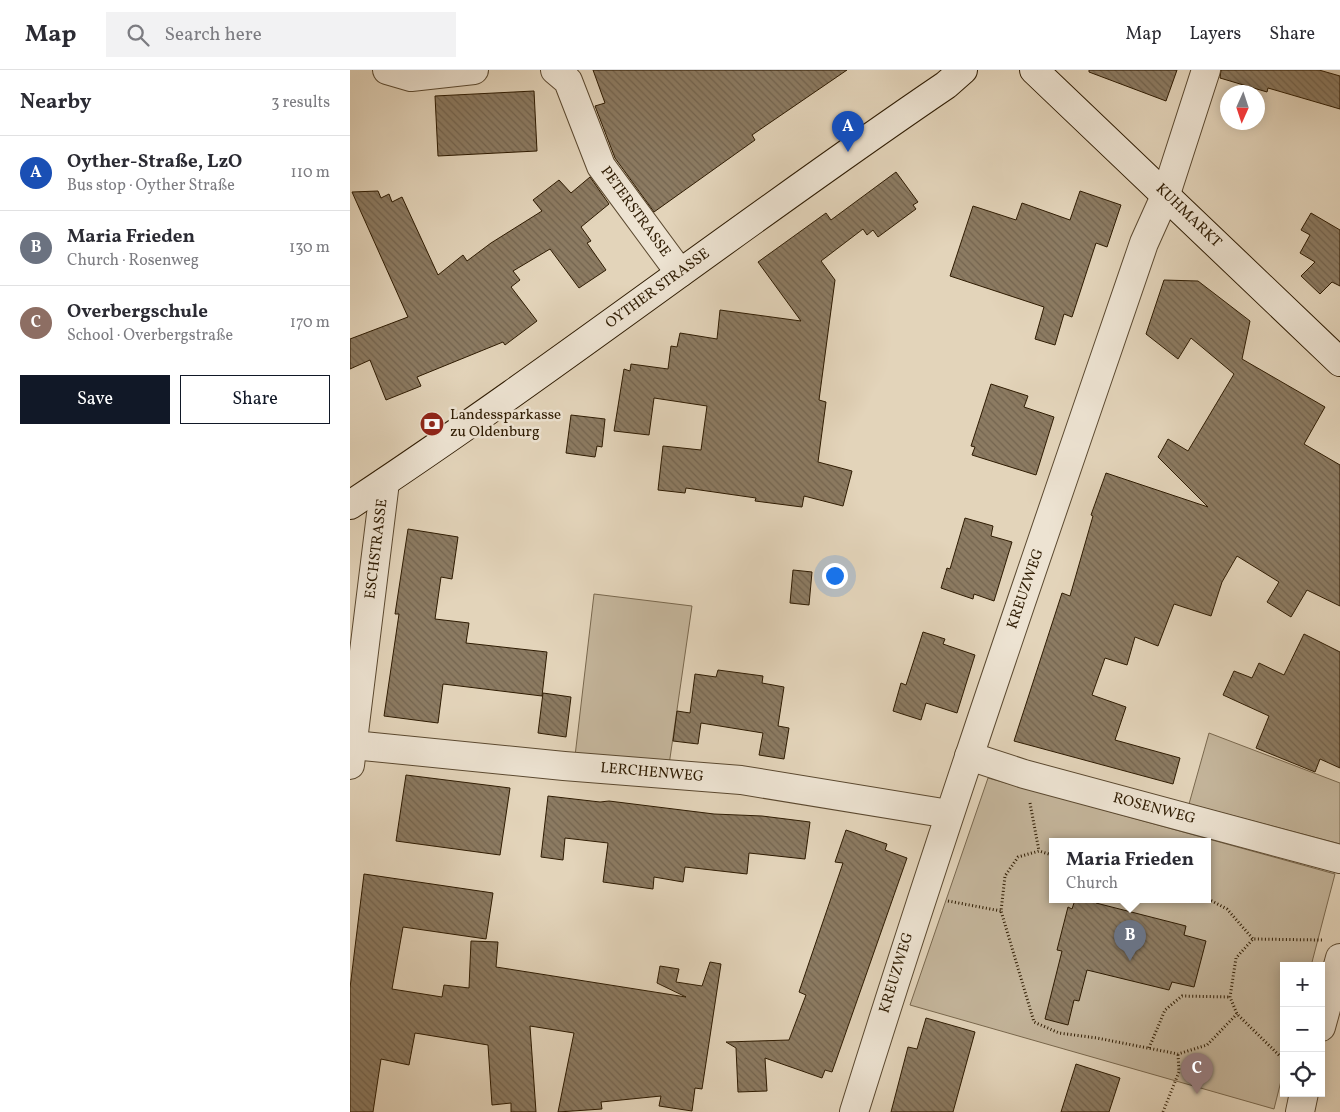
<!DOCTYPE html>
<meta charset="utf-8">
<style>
body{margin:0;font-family:Vollkorn,serif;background:#f2f2f3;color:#2b2b33}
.controls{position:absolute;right:15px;bottom:15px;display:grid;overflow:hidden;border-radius:0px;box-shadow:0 2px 12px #0003}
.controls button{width:45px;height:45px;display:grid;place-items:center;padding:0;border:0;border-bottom:1px solid #e1e1e2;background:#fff;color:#2b2b33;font:25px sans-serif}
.compass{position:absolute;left:870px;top:15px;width:45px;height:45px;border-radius:50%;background:#fff;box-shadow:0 2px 12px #0003;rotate:183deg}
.you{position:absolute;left:484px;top:505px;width:18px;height:18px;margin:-12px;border:4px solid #fff;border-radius:50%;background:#1a73e8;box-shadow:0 0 0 8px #1a73e833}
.badge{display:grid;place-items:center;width:32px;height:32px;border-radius:50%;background:#111827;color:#fff;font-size:16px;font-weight:700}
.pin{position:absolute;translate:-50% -41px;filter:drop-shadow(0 1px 2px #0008)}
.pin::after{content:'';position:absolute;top:26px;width:18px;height:15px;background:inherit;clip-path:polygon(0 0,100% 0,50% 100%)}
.popup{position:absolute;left:699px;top:768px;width:162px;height:65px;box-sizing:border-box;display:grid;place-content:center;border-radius:0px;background:#fff;filter:drop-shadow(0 1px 4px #0005);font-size:16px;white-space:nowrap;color:#7c7c81}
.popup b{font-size:19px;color:#2b2b33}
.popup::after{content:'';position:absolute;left:50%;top:100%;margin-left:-10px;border:10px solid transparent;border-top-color:#fff}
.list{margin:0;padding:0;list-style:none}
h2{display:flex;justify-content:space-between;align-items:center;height:65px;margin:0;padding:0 20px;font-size:21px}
h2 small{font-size:16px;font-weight:400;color:#7c7c81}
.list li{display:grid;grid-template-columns:32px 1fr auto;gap:15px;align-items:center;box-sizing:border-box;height:75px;padding:0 20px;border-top:1px solid #e1e1e2}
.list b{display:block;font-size:19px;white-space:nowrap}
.list p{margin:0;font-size:16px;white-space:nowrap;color:#7c7c81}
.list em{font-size:16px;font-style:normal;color:#7c7c81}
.actions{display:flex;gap:10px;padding:15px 20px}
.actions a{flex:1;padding:11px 0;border:1px solid #111827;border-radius:0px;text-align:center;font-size:18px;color:#111827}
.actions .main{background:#111827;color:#fff}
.icon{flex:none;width:28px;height:28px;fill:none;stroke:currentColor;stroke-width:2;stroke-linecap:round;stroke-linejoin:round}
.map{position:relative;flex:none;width:990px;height:1042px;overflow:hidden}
header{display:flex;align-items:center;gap:30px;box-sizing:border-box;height:70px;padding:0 25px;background:#fff;border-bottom:1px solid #e1e1e2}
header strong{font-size:24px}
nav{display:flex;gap:28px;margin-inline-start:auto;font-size:18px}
.search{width:350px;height:45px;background:#f2f2f3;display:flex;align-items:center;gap:12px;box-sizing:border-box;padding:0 18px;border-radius:0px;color:#7c7c81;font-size:19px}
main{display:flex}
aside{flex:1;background:#fff}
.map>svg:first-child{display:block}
.green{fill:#c4b59b;stroke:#79684e;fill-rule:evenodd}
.building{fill:url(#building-back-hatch);stroke:#2e1b02}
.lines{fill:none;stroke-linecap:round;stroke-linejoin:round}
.street-casing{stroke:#5b4930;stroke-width:30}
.secondary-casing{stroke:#2e1b02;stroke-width:30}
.path{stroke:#2e1b02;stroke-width:3;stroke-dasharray:1 2.5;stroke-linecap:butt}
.street{stroke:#ede3d2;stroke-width:28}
.secondary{stroke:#ede3d2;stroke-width:28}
.labels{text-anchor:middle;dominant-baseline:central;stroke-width:5;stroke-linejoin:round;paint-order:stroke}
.street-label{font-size:15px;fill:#2e1b02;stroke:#ede3d2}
.poi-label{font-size:15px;fill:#2e1b02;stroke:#ede3d2;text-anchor:start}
</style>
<header>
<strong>Map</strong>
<div class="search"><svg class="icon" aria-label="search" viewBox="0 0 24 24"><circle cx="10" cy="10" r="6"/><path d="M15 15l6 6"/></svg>Search here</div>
<nav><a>Map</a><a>Layers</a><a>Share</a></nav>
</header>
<main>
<aside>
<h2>Nearby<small>3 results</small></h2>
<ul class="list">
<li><span class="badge" style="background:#1a4fb4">A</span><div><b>Oyther-Straße, LzO</b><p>Bus stop · Oyther Straße</p></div><em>110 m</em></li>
<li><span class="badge" style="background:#6b7280">B</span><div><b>Maria Frieden</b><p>Church · Rosenweg</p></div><em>130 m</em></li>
<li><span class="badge" style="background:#8d6e63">C</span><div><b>Overbergschule</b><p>School · Overbergstraße</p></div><em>170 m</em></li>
</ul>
<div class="actions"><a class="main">Save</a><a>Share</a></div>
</aside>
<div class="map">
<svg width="990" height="1042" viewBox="0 0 990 1042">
<defs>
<pattern id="building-back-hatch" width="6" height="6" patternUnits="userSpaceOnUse" patternTransform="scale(1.25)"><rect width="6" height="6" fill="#8c7b62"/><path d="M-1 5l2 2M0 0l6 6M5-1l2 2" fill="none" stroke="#73644f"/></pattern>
</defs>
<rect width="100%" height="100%" fill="#e3d4ba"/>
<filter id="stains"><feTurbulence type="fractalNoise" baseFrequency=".004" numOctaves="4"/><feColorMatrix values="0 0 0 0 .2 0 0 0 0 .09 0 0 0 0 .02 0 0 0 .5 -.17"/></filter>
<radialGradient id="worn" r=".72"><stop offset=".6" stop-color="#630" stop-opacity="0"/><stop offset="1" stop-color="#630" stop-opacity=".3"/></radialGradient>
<g class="green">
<polygon points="244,524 342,536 319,695 225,686"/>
<polygon points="859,663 990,713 990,774 839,734"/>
<path d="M638 708 985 804 961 896H934V999L924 1039 560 935ZM702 772H858V830H702Z"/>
</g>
<g class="building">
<polygon points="243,0 497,0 402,65 405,70 304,142 265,88 245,36 255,33"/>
<polygon points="739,0 827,0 816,31 739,2"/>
<polygon points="871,0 969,0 990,6 990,39 918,18 917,22 870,8"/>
<polygon points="184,21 187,81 88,86 85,26"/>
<polygon points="546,102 568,132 563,135 566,139 528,167 523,160 517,165 513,159 471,191 485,210 469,330 476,332 468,392 502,401 493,436 454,426 452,437 405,431 406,428 336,418 335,423 308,420 313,376 351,380 357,336 304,328 299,365 264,361 274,299 280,301 281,294 318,299 321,276 327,277 330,263 367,269 370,240 451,251 408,192 476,143 481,150"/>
<polygon points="240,107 259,134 231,157 241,171 237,173 256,200 229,218 200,179 163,201 170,210 161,217 187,251 155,275 153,272 67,307 71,316 36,330 20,290 0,299 0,269 58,247 2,122 28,121 31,128 39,124 42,132 52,127 88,205 113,185 117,191 141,173 192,141 183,130 209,110 221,123"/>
<polygon points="730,121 771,135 757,177 746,173 722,247 714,244 705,275 685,269 694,237 600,206 623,136 666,150 672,133 720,150"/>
<polygon points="961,143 990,160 990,216 982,212 970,224 951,206 965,192 950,183 960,165 951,160"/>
<polygon points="814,210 848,211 900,251 892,289 975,337 954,374 990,395 990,536 957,520 941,547 917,532 929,512 887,486 872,512 861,546 824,534 808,576 785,567 777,595 755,588 742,625 776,637 765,670 830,688 823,714 664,671 712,523 720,526 743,446 741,445 756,403 858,437 808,387 818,369 838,381 884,304 841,268 828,289 796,264"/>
<polygon points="641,314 678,326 674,337 704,347 686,405 622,385 625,377 621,376"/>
<polygon points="221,345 255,349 252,377 247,376 245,387 216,383"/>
<polygon points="615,448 643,456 641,466 662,472 644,531 624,524 623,529 591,518 597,498 600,499"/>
<polygon points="58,459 108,467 102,509 91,507 85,549 119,553 116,573 197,582 192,626 93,614 88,653 34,646 49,544 45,544"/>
<polygon points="443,500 462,502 459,535 440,533"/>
<polygon points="573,562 595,569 593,574 625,585 607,643 576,633 571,650 543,641 551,613 556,615"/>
<polygon points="954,564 990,582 990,698 970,689 965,702 906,678 919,646 873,625 884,601 902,608 909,593 934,605"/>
<polygon points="368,600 413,606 412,613 434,617 428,656 439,658 434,689 409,685 413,663 351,653 348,674 323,671 327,641 340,643 345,604 366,607"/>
<polygon points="193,623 221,627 216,667 188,663"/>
<polygon points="56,705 160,718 150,785 46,771"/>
<polygon points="198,726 250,732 259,731 364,744 412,746 460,752 455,789 399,783 397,804 335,797 333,812 304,807 303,819 253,812 258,773 215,768 213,790 191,787"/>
<polygon points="496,760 537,774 535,780 557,788 482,1002 475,1000 472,1008 415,988 417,1021 388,1022 386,978 376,972 439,970 456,925 449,922 493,793 485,792"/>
<polygon points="14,804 143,823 136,869 53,857 42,919 92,927 94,915 119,918 121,871 148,872 146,897 336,927 307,913 310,896 329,899 326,912 352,916 360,892 371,894 352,1019 345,1018 342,1041 309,1036 311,1026 251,1032 252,1039 208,1042 224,963 180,956 186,1042 161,1042 161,1033 142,1035 138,975 65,963 59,995 31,989 23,1042 0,1042 0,918"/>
<polygon points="725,830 747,830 746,833 836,856 834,865 856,871 844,917 822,912 819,920 737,900 729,931 724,930 718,955 695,949 712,881 707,880 718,837 722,839"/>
<polygon points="576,948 625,962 603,1042 541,1042 558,977 567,979"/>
<polygon points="726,994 770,1008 759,1042 711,1042"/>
</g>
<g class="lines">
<defs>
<g id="street">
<polyline points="37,0 61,7 124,0"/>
<polyline points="205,0 218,11 251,96 330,203"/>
<polyline points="3,675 214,696 391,710 599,744"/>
<polyline points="619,686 674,704 990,789"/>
<polyline points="0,695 35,412"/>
<polyline points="971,957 990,888"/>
<path d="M504 1042C595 750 695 462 794 173L816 124 856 0"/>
<polyline points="950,1042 954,1023"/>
</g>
<g id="secondary">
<polyline points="684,0 990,292"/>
<path d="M0 435C203 301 395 151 596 15L613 0"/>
</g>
</defs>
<use href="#street" class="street-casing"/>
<use href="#secondary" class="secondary-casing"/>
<g class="path">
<polyline points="680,733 689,781"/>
<polyline points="702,785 689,781 668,787 655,806 651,841 684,952 709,963 747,968 828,984 857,975 887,944"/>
<polyline points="858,829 877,839 903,869"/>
<polyline points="598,831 651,841"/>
<polyline points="799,978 815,940 832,926 880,927"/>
<polyline points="934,990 887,944 880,927 886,888 903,869 972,870"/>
<polyline points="813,1042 829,1002 828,984"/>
</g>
<use href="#street" class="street"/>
<use href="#secondary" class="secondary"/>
</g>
<defs>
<symbol id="bank-disc" viewBox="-11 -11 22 22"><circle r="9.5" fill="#8f2418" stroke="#ede3d2"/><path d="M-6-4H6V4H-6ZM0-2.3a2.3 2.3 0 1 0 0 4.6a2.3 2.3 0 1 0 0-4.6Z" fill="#fff"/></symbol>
</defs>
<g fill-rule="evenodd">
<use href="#bank-disc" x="68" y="340" width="28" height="28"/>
</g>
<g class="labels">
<g class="street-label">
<text transform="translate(285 142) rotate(54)">PETERSTRASSE</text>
<text transform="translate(838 146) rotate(44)">KUHMARKT</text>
<text transform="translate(308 219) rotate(-36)">OYTHER STRASSE</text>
<text transform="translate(27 479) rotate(-83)">ESCHSTRASSE</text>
<text transform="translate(676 519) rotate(-71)">KREUZWEG</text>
<text transform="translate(302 703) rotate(5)">LERCHENWEG</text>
<text transform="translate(804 739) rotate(15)">ROSENWEG</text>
<text transform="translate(547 903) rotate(-73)">KREUZWEG</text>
</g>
<g class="poi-label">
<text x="100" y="345">Landessparkasse<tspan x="100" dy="17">zu Oldenburg</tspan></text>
</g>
</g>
<rect width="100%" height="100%" filter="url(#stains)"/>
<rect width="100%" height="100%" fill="url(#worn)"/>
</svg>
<div class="controls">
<button>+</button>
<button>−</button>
<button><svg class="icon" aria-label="locate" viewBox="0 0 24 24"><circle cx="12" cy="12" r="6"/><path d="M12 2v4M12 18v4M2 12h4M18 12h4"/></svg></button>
</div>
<svg class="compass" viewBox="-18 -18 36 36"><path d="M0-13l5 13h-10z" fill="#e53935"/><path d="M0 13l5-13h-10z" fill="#7c7c81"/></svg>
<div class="you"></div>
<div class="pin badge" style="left:498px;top:82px;background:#1a4fb4">A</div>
<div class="pin badge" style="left:780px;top:891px;background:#6b7280">B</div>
<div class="popup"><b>Maria Frieden</b>Church</div>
<div class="pin badge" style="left:847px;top:1024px;background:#8d6e63">C</div>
</div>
</main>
